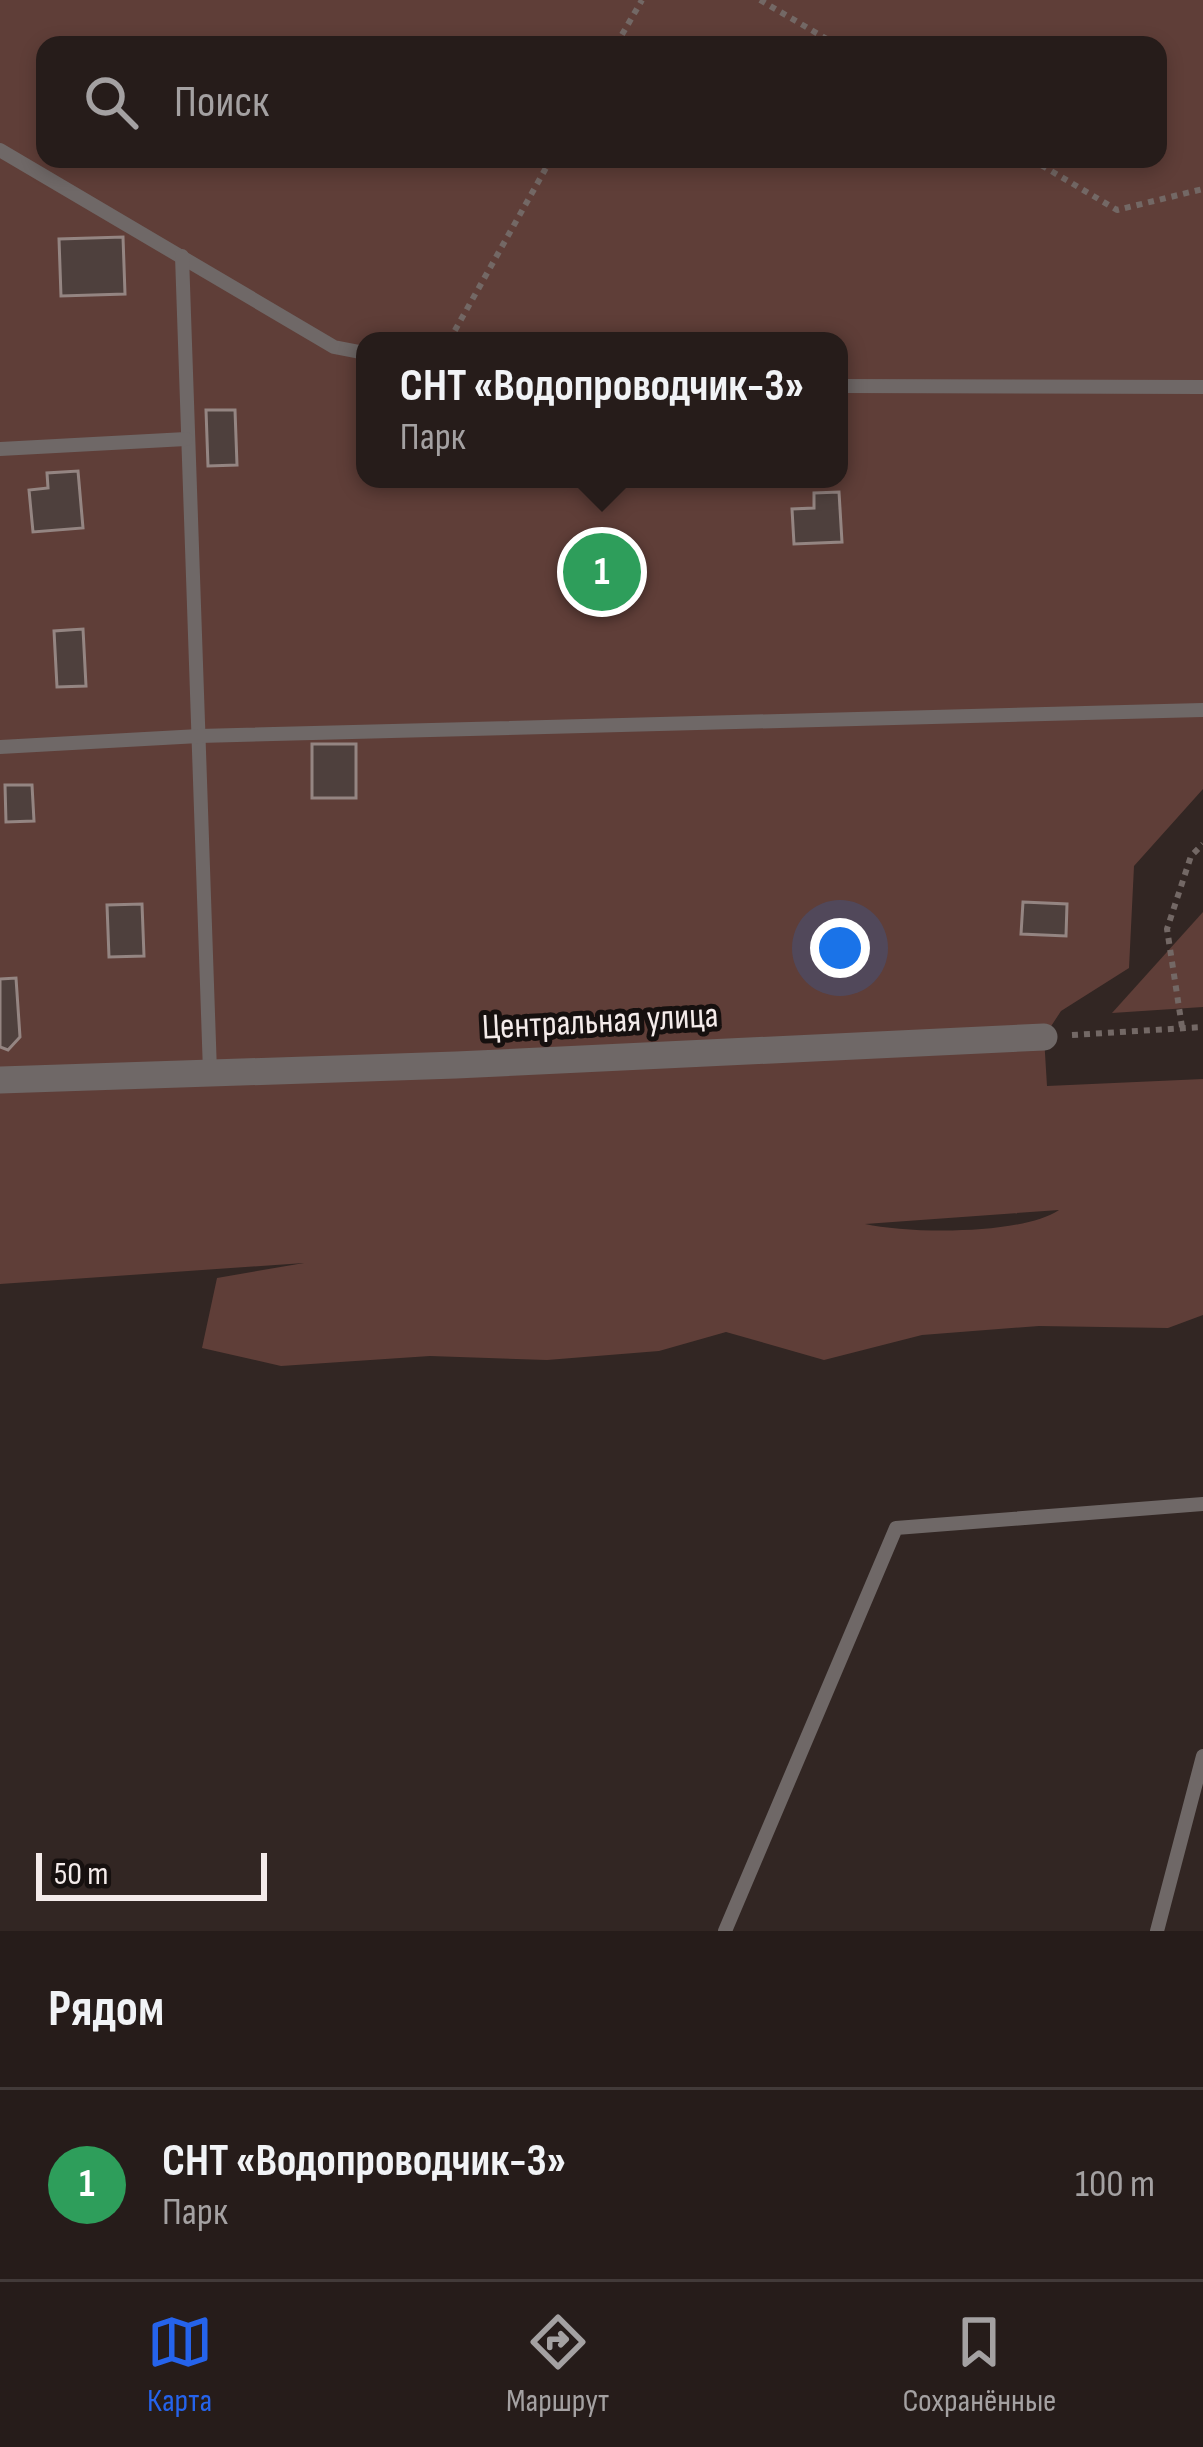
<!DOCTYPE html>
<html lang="ru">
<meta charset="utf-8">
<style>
body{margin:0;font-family:"Sofia Sans Condensed",sans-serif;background:#322927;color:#f1f3f6}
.scale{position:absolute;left:36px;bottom:30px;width:231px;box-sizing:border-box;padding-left:12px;border:6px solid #f4ebea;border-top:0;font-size:33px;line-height:42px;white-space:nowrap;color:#f4ebea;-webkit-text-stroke:9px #16100f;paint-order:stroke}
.you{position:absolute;left:840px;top:948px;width:42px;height:42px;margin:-30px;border:9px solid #fff;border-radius:50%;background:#1a73e8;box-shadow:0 0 0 18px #1a73e833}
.badge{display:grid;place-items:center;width:78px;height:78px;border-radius:50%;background:#2563eb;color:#fff;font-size:39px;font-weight:700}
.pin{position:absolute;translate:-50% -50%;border:6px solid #fff;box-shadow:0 3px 12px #0006}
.popup{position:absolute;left:356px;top:332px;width:492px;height:156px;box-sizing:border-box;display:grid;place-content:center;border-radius:24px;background:#261c1a;filter:drop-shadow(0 3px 9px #0005);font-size:39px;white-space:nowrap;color:#a4a1a2}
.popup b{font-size:45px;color:#f1f3f6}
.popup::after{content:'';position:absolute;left:50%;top:100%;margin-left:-24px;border:24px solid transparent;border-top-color:#261c1a}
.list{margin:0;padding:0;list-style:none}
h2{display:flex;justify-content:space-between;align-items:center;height:156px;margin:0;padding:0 48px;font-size:51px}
h2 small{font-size:39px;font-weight:400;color:#a4a1a2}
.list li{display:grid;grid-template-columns:78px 1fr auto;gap:36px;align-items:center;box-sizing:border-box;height:192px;padding:0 48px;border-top:3px solid #423a39}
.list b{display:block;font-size:45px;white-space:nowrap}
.list p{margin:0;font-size:39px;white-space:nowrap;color:#a4a1a2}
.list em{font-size:39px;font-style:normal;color:#a4a1a2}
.icon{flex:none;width:66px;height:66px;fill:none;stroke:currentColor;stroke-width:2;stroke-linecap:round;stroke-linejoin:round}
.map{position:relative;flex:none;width:1203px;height:1931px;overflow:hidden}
.search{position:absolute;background:#261c1a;box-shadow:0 6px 18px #0003;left:36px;right:36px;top:36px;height:132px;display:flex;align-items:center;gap:30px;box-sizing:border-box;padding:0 42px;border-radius:24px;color:#a4a1a2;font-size:45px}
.sheet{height:348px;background:#261c1a}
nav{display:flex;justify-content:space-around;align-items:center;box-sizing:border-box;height:168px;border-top:3px solid #423a39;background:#261c1a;font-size:33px;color:#a4a1a2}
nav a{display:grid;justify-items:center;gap:6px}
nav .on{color:#2563eb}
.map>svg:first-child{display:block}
.green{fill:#5f3e38;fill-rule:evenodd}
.building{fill:#4e403d;stroke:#948582;stroke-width:3}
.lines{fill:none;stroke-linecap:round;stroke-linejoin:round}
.path{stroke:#736865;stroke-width:6;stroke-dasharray:6 6;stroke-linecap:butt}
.service{stroke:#6f6867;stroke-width:14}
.minor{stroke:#6f6867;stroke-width:27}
.labels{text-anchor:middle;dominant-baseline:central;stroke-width:10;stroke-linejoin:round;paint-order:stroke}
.street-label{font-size:36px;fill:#f4ebea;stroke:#16100f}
</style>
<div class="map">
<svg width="1203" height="1931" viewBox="0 0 1203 1931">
<rect width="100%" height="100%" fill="#322623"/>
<g class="green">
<path d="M0 0H1203V789L1134 866 1129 968 1061 1011 1044 1037 1047 1086 1203 1079V1315L1168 1328 1039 1326 922 1335 824 1360 726 1332 659 1351 547 1360 430 1356 281 1366 202 1348 217 1278 304 1263 0 1284ZM45 45H1158V159H45ZM365 341H839V479H365ZM1059 1210C1021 1235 911 1234 865 1224Z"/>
<polygon points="1203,912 1203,1007 1112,1013"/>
</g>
<g class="building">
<polygon points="123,237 125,294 61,296 59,239"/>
<polygon points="206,410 235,410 237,465 208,466"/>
<polygon points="78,471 83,528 33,532 29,490 48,488 47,473"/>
<polygon points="839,492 842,542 794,544 792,509 814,508 814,493"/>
<polygon points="83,629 86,686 57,687 54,631"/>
<rect x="312" y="744" width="44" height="54"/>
<polygon points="5,785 32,785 34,821 6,822"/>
<polygon points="1023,902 1067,904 1066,936 1021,934"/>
<polygon points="142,904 144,956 109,957 107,905"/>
<polygon points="16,978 20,1037 8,1050 0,1047 0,979"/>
</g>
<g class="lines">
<g class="path">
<polyline points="760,0 837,45"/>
<polyline points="616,45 642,0"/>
<polyline points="1031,159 1117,210 1203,189"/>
<polyline points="449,341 551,159"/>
<polyline points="1182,1027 1167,929 1191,856 1203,844"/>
<polyline points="1072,1035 1203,1027"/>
</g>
<g class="service">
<polyline points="0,150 334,347 365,353"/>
<polyline points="182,256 210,1072"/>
<polyline points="839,386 1203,387"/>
<polyline points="0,449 186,439"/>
<polyline points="0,747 199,736 1203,710"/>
<polyline points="725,1931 896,1528 1203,1504"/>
<polyline points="1157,1931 1203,1756"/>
</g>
<polyline class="minor" points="0,1080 456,1065 1044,1037"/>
</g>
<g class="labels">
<g class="street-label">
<text transform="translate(600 1022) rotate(-3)">Центральная улица</text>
</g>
</g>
</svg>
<div class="scale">50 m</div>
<div class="you"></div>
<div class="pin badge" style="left:602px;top:572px;background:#2e9e5b">1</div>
<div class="popup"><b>СНТ «Водопроводчик-3»</b>Парк</div>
<div class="search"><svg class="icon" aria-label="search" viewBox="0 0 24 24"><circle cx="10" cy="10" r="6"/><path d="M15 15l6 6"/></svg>Поиск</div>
</div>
<section class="sheet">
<h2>Рядом<small></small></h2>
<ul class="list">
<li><span class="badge" style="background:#2e9e5b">1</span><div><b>СНТ «Водопроводчик-3»</b><p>Парк</p></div><em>100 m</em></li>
</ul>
</section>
<nav>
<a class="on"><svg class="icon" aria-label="map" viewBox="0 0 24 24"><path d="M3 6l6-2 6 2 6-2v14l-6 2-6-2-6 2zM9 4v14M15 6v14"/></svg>Карта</a>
<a><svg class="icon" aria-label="directions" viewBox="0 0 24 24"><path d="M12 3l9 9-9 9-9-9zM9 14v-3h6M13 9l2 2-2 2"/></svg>Маршрут</a>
<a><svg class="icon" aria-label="saved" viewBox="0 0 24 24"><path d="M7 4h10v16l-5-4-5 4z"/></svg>Сохранённые</a>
</nav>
